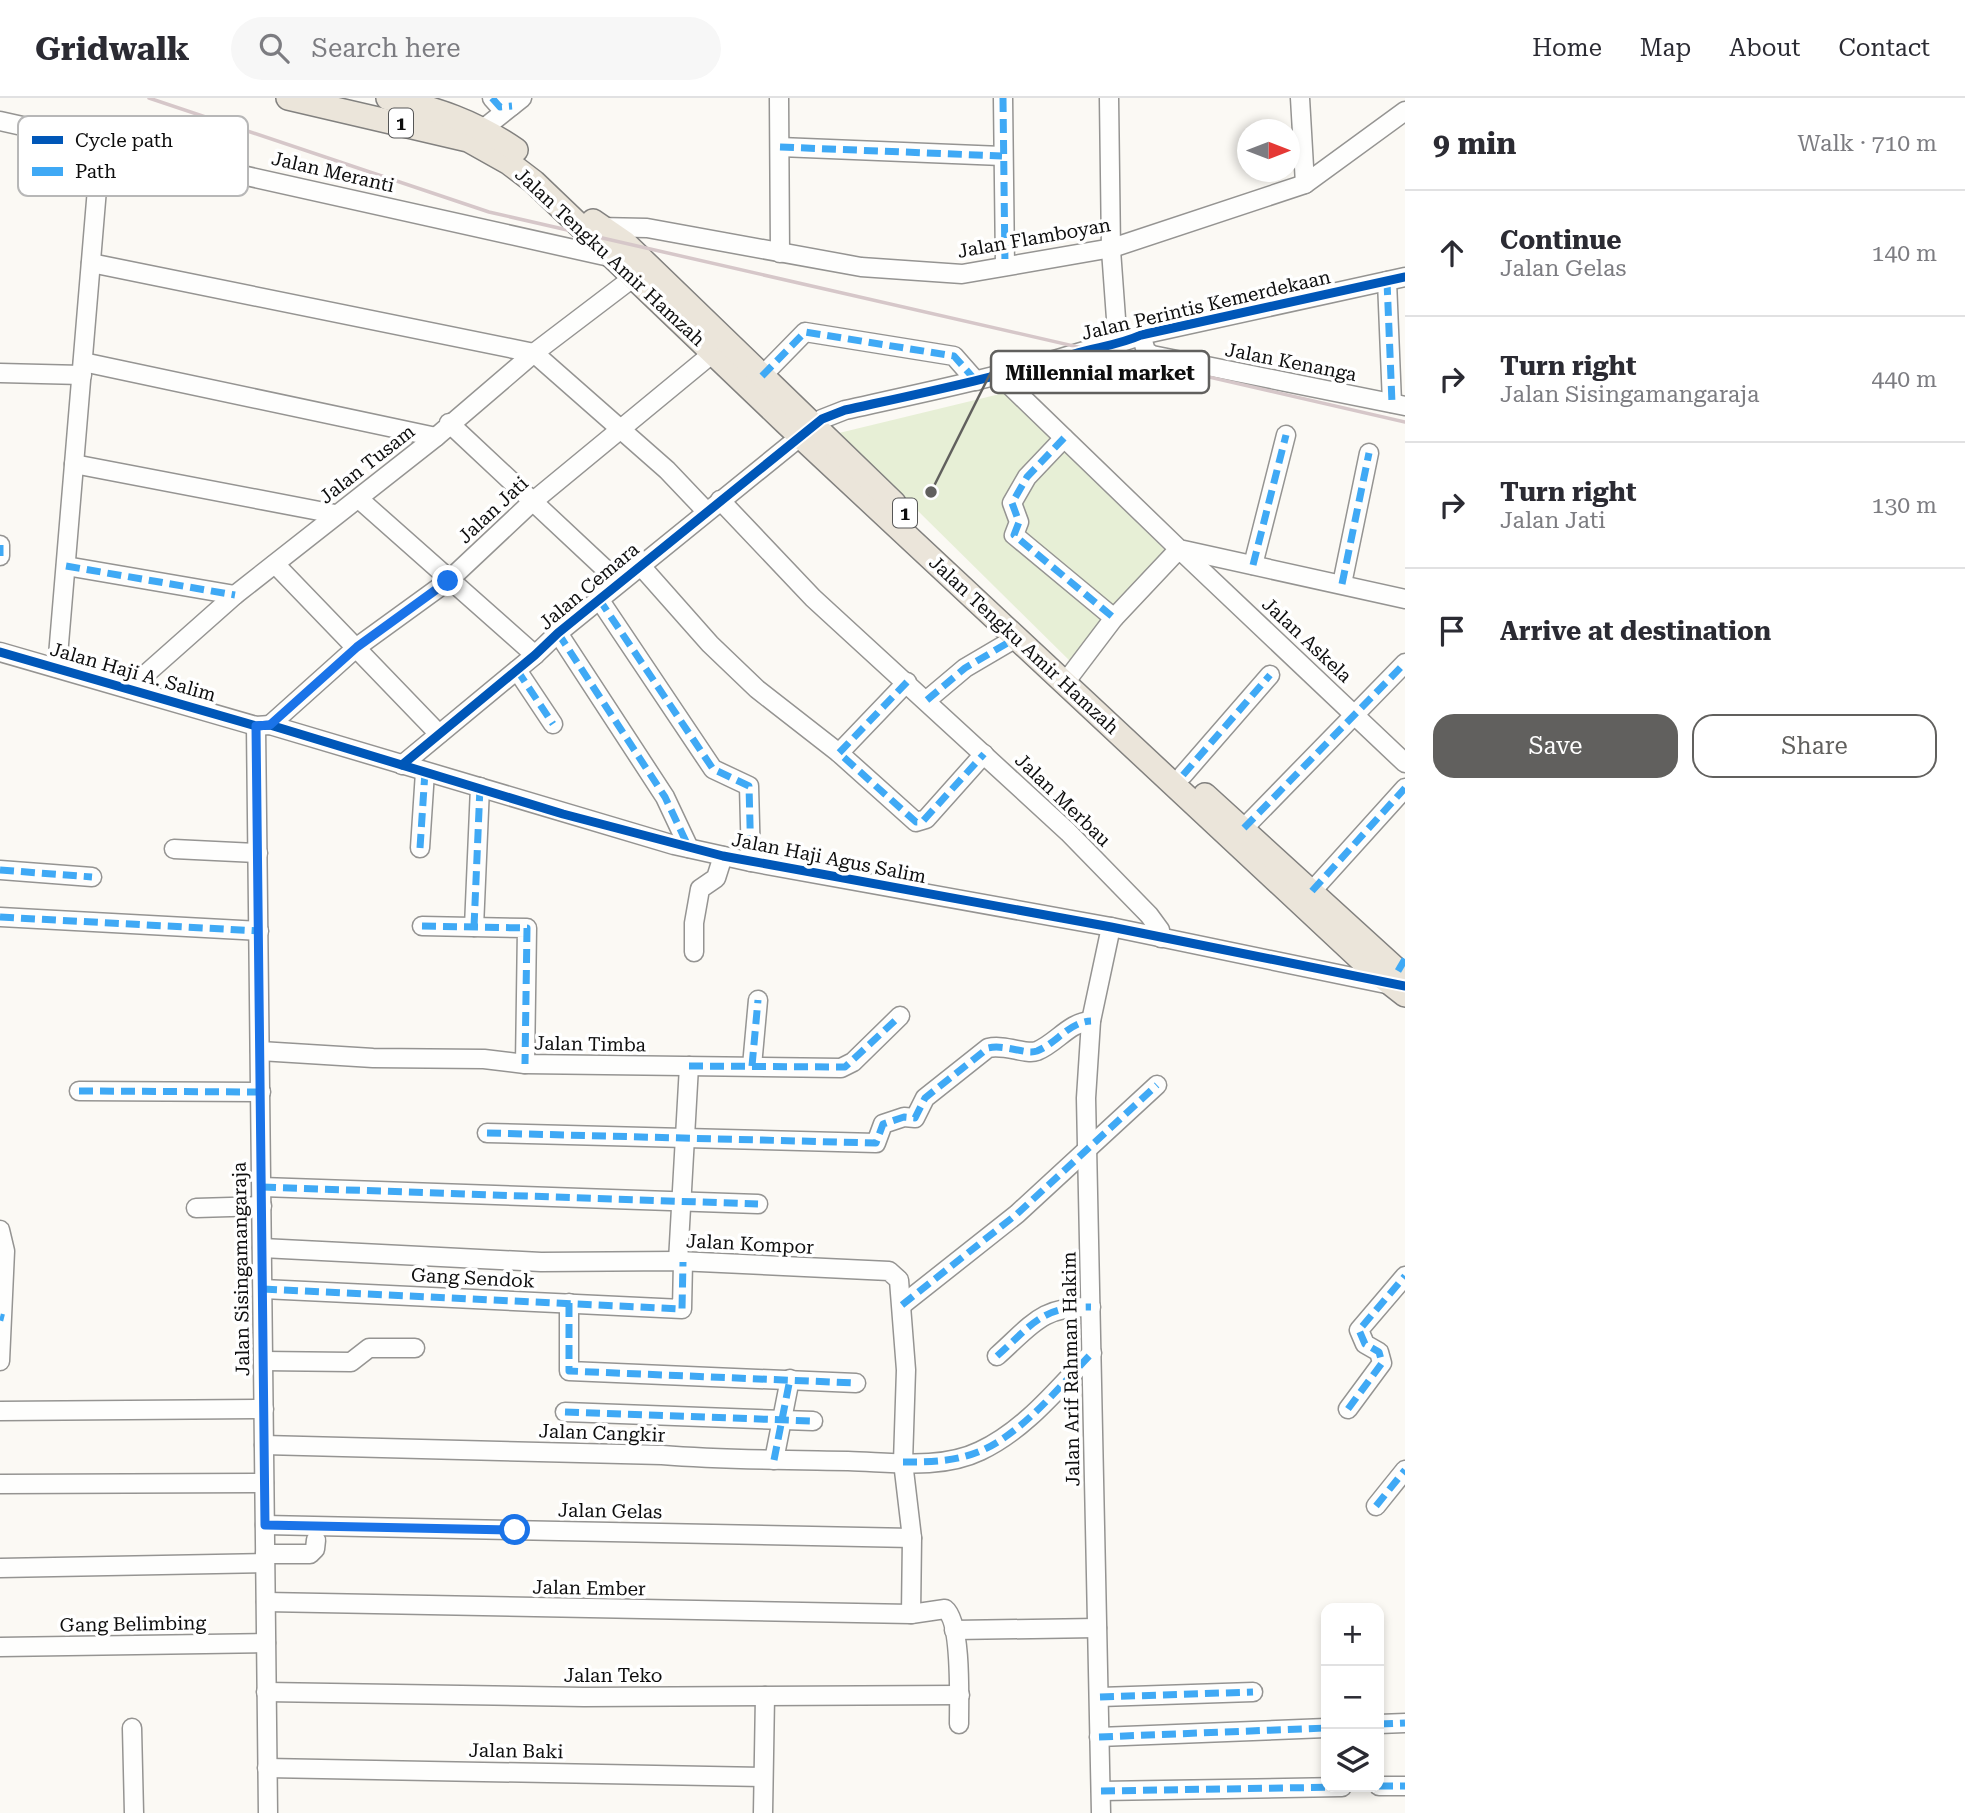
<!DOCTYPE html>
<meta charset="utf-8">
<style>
body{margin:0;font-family:"Roboto Serif",serif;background:#f7f7f7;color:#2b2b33}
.controls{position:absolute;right:21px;bottom:21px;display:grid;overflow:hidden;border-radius:14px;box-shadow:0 4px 10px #0003}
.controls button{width:63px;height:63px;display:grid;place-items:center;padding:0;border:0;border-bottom:2px solid #e1e1e2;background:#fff;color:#2b2b33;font:35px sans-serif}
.compass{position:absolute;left:1237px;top:21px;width:63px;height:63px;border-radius:50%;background:#fff;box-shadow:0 4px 10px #0003;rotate:90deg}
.stop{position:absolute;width:21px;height:21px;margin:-16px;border:5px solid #1a73e8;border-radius:50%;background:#fff}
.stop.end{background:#1a73e8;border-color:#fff;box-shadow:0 2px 7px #0008}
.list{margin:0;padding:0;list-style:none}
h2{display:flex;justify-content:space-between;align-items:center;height:91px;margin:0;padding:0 28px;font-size:30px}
h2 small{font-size:23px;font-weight:400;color:#7c7c81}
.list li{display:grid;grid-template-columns:46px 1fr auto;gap:21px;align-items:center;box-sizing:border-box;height:126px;padding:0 28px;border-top:2px solid #e1e1e2}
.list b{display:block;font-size:26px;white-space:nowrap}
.list p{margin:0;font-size:23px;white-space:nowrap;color:#7c7c81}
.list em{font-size:23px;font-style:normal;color:#7c7c81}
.actions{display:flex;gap:14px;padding:21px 28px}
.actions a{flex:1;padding:16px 0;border:2px solid #61605e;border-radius:21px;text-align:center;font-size:24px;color:#61605e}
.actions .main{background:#61605e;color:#fff}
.icon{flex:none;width:38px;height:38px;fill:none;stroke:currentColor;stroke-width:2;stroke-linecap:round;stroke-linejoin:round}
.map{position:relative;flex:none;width:1405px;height:1715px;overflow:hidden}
header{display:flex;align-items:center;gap:42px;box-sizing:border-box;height:98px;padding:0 35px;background:#fff;border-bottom:2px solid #e1e1e2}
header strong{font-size:33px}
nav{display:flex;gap:38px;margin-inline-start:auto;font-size:24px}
.search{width:490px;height:63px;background:#f7f7f7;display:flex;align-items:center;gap:18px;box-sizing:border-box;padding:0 24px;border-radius:38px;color:#7c7c81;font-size:26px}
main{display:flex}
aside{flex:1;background:#fff}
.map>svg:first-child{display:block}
.green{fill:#e7efd6}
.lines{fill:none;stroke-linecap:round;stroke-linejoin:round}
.minor-casing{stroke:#959492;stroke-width:21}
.major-casing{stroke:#82817f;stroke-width:26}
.minor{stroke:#fefefd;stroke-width:18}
.major{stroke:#ebe5da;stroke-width:23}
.rail{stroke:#d6c7c9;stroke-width:3.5}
.quiet{stroke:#3fa9f5;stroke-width:7;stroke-dasharray:14 7;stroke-linecap:butt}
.cycleway-casing{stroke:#fff;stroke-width:13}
.cycleway{stroke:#0057b8;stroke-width:9}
.route{stroke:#1a73e8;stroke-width:9}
.labels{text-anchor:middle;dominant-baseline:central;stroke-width:7;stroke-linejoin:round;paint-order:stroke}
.shield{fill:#fff;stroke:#565656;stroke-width:2}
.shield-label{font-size:18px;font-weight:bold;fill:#0e0e0e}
.street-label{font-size:19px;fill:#0e0e0e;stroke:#fff}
.key{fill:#fff;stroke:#b7b7b7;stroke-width:2}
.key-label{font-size:19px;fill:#0e0e0e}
.leader{fill:none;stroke:#61605e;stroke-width:2.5}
.callout-dot{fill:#61605e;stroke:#fff;stroke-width:2.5}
.callout{fill:#fff;stroke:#61605e;stroke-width:2.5}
.callout-label{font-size:21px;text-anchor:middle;font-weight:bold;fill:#0e0e0e}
</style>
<header>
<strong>Gridwalk</strong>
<div class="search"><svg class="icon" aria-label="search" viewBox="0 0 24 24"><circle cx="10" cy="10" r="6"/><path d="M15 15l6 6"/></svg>Search here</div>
<nav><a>Home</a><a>Map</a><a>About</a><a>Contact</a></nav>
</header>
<main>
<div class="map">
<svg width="1405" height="1715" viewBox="0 0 1405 1715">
<rect width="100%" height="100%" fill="#fbf9f4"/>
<polygon class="green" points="1004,295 1166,453 1074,567 839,335"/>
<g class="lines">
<defs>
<g id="minor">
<polyline points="492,0 500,9 512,8"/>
<polyline points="779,0 780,155"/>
<polyline points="1003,0 1005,168"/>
<polyline points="1109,0 1111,152 1118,248"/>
<polyline points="1300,0 1305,86"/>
<polyline points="0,23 614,160"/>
<polyline points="474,38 522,0"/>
<polyline points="780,49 1002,58"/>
<polyline points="599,129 647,130 861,169 962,176 1112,150 1305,86 1405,13"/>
<polyline points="91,165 534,255 667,372 706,413"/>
<polyline points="1387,183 1392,305"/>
<polyline points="1141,237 1146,253 1152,257 1405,308"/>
<polyline points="83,264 436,339"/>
<polyline points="0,275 82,277"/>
<polyline points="762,278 805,234 954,258 976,283"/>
<polyline points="1000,278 1179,451 1405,501"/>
<polyline points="449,325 619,484"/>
<polyline points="1064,340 1027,379 1012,405 1019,424 1014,437 1114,520"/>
<polyline points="74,366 335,416"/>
<polyline points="359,401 535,557"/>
<polyline points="720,402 813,500 1068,734 1149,817 1160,832 1161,840"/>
<polyline points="0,447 0,458"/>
<polyline points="275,466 439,636"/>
<polyline points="640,467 710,546 757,591 839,655 916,724 926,721 984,656"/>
<polyline points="1253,467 1286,337"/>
<polyline points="66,468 235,497"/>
<polyline points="1342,486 1369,355"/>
<polyline points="599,501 713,671 749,688 751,764"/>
<polyline points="558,535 665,699 689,750"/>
<polyline points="0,554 256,628 270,627 674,747 751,764 1111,829 1391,887"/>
<polyline points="57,570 101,43"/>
<polyline points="517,572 553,626"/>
<polyline points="1064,586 1114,520 1179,451 1405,665"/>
<polyline points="129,591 235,497 436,339 534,255 634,179"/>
<polyline points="927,602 965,570 1016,540"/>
<polyline points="270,627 357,549 448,483 531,405 713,255"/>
<polyline points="256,628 268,1715"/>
<polyline points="839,655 907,584"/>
<path d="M402 667 535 557 558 535 822 321 845 312C922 295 999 279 1074 256 1097 249 1119 247 1141 237L1405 179"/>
<polyline points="1183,677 1270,577"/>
<polyline points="1244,730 1405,565"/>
<polyline points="420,750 425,674"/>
<polyline points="174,751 258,755"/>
<polyline points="0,772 92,779"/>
<polyline points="1312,793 1405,690"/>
<polyline points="0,819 259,833"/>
<polyline points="422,828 527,830 525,966"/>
<polyline points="474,829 480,689"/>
<polyline points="694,854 694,825 700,791 716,780 723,758"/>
<polyline points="260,953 373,960 484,961 525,966 841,970 853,964 900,918"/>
<polyline points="752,968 758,902"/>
<polyline points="79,993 261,994"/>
<path d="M487 1035 876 1045 883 1026 904 1019 915 1020 925 1000 988 950C1005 946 1026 957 1037 953 1057 945 1069 924 1091 923"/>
<polyline points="262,1089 758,1106"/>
<polyline points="196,1110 262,1108"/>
<polyline points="0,1132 5,1153 0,1263"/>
<polyline points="262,1150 541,1164 678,1163 889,1173 899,1182 906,1272 903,1364 912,1440 911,1516"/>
<polyline points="678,1163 689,968"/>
<polyline points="263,1191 682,1211 683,1164"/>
<polyline points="569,1205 569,1273 856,1285"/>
<polyline points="902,1207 1017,1116 1157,987"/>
<path d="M997 1258C1032 1227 1041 1208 1091 1209"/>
<polyline points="263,1263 351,1264 369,1250 415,1250"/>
<polyline points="1348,1311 1382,1265 1379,1254 1365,1246 1359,1232 1405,1178"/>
<polyline points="0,1313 264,1311"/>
<polyline points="565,1314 813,1323"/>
<path d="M264 1347 662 1357C724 1362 786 1362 848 1363 891 1364 941 1372 980 1353 1025 1332 1058 1290 1092 1255"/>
<polyline points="774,1362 790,1281"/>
<polyline points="0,1386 264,1385"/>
<polyline points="1376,1408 1405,1372"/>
<polyline points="265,1427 912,1440"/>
<polyline points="265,1456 310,1456 315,1451 316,1442"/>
<polyline points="0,1470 265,1465"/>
<path d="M266 1504 911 1516 945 1511C962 1524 959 1604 959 1626"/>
<polyline points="954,1532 1097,1530"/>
<polyline points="0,1549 266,1545"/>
<polyline points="266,1594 584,1599 960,1597"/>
<polyline points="1100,1599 1253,1594"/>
<polyline points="1379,1626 1405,1625"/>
<polyline points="132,1630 134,1715"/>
<polyline points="1099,1639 1326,1630"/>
<polyline points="267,1670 763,1679"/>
<polyline points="1379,1688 1405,1688"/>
<polyline points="1101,1693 1342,1689"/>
<polyline points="763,1715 765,1598"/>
<polyline points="1101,1715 1086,1000 1091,923 1111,829"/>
</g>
<g id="major">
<polyline points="288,0 468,42 509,65 534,84 786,325 1368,868 1405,897"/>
<path d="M388 0C437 11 474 23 516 52"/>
<polyline points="593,123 625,145 894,405"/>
<polyline points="1205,697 1398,873 1405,884"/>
</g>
</defs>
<use href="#minor" class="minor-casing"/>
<use href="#major" class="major-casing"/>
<use href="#minor" class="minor"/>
<use href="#major" class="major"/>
<polyline class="rail" points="149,0 489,114 1405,324"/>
<g class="quiet">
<polyline points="492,0 500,9 512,8"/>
<polyline points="1003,0 1005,168"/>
<polyline points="780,49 1002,58"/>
<polyline points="1387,183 1392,305"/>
<polyline points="762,278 805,234 954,258 976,283"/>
<polyline points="1064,340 1027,379 1012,405 1019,424 1014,437 1114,520"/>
<polyline points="0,447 0,458"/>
<polyline points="1253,467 1286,337"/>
<polyline points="66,468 235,497"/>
<polyline points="1342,486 1369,355"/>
<polyline points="599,501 713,671 749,688 751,764"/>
<polyline points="558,535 665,699 689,750"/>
<polyline points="517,572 553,626"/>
<polyline points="907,584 839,655 916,724 922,724 984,656"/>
<polyline points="927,602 965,570 1016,540"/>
<polyline points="1183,677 1270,577"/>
<polyline points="1244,730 1405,565"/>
<polyline points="420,750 425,674"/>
<polyline points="0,772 92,779"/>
<polyline points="1312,793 1405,690"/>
<polyline points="0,819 259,833"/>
<polyline points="422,828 527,830 525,966"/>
<polyline points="474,829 480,689"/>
<polyline points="1398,873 1405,861"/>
<polyline points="689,968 845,969 900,918"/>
<polyline points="752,968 758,902"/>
<polyline points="79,993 261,994"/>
<path d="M487 1035 876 1045 883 1026 904 1019 915 1020 925 1000 988 950C1005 946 1026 957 1037 953 1057 945 1069 924 1091 923"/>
<polyline points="262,1089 758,1106"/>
<polyline points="263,1191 682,1211 683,1164"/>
<polyline points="569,1205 569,1273 856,1285"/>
<polyline points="902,1207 1017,1116 1157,987"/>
<polyline points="0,1219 4,1220"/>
<path d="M997 1258C1032 1227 1041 1208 1091 1209"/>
<polyline points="1348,1311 1382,1265 1379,1254 1365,1246 1359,1232 1405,1178"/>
<polyline points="565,1314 813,1323"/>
<polyline points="774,1362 790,1281"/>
<path d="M903 1364C928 1364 953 1364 978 1354 1021 1337 1060 1288 1092 1255"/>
<polyline points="1376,1408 1405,1372"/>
<polyline points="1100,1599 1253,1594"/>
<polyline points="1379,1626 1405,1625"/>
<polyline points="1099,1639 1326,1630"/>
<polyline points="1379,1688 1405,1688"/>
<polyline points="1101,1693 1342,1689"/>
</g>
<defs>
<g id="cycleway">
<polyline points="0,554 256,628 270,627 563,716 723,758 1111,829 1405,888"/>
<path d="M402 667 535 557 558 535 822 321 845 312C922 295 999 279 1074 256 1097 249 1119 247 1141 237L1405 179"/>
</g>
</defs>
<use href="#cycleway" class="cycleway-casing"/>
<use href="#cycleway" class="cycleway"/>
</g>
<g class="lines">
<polyline class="route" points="448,483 357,549 270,627 256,628 265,1427 515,1432"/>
</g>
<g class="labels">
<g class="shield">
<rect x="389" y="10.5" width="24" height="29" rx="5"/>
<rect x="893" y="400.5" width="24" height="29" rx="5"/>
</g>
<g class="shield-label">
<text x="401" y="25">1</text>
<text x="905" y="415">1</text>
</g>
<g class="street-label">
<text transform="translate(333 74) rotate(13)">Jalan Meranti</text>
<text transform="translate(1034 140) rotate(-10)">Jalan Flamboyan</text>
<text transform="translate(610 159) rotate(43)">Jalan Tengku Amir Hamzah</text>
<text transform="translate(1206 207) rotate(-13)">Jalan Perintis Kemerdekaan</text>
<text transform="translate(1291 264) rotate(11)">Jalan Kenanga</text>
<text transform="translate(367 366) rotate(-38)">Jalan Tusam</text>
<text transform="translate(493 412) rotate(-43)">Jalan Jati</text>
<text transform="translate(589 488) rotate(-40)">Jalan Cemara</text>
<text transform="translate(1307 542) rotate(43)">Jalan Askela</text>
<text transform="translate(1024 547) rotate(43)">Jalan Tengku Amir Hamzah</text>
<text transform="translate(133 574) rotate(16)">Jalan Haji A. Salim</text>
<text transform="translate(1063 702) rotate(44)">Jalan Merbau</text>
<text transform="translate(829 760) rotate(11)">Jalan Haji Agus Salim</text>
<text transform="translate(590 946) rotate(1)">Jalan Timba</text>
<text transform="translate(750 1146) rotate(3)">Jalan Kompor</text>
<text transform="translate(241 1171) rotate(-91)">Jalan Sisingamangaraja</text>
<text transform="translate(473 1180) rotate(3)">Gang Sendok</text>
<text transform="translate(1071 1271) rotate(-91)">Jalan Arif Rahman Hakim</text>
<text transform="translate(602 1335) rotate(2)">Jalan Cangkir</text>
<text transform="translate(610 1413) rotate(1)">Jalan Gelas</text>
<text transform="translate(589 1490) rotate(1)">Jalan Ember</text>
<text transform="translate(133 1526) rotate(-1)">Gang Belimbing</text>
<text x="613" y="1577">Jalan Teko</text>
<text transform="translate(516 1653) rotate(1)">Jalan Baki</text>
</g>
</g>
<rect x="18" y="18" width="230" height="80" rx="10" class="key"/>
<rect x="32" y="38" width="31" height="8" fill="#0057b8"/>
<rect x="32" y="69" width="31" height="9" fill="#3fa9f5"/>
<g class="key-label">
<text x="75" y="49">Cycle path</text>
<text x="75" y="80">Path</text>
</g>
<path class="leader" d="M931 394L991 274"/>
<circle class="callout-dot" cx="931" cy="394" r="7"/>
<rect class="callout" x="991" y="253" width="218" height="42" rx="7"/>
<g class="callout-label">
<text x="1100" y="282">Millennial market</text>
</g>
</svg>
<div class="controls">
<button>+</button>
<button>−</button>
<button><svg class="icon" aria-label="layers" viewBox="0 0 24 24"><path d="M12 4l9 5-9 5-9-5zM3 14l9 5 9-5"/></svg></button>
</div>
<svg class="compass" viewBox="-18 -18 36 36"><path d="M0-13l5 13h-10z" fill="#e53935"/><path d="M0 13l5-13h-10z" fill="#7c7c81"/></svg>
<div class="stop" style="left:515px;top:1432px"></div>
<div class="stop end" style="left:448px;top:483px"></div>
</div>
<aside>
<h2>9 min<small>Walk · 710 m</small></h2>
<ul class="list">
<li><svg class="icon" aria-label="ahead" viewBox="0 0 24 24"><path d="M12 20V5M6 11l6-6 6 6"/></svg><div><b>Continue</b><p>Jalan Gelas</p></div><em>140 m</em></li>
<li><svg class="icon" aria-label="right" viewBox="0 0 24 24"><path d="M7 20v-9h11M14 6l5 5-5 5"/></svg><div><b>Turn right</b><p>Jalan Sisingamangaraja</p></div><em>440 m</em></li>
<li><svg class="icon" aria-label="right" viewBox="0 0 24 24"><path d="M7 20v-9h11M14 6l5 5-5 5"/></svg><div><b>Turn right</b><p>Jalan Jati</p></div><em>130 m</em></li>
<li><svg class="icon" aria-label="arrive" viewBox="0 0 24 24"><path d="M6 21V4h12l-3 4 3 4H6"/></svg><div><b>Arrive at destination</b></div></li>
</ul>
<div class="actions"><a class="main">Save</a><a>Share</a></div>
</aside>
</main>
